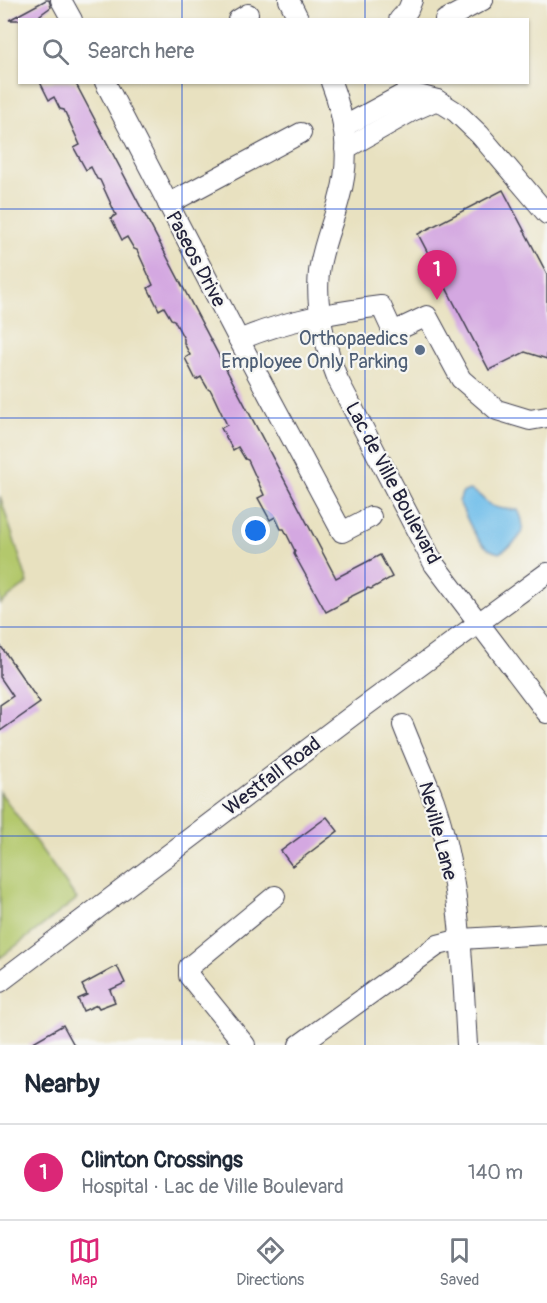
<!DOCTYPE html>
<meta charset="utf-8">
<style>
body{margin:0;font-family:Pangolin,sans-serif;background:#f6f6f7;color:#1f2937}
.you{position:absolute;left:256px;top:531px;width:21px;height:21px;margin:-15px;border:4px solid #fff;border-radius:50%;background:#1a73e8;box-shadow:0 0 0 9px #1a73e833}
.badge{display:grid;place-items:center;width:39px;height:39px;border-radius:50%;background:#db2777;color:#fff;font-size:20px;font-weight:700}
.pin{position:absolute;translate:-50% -50px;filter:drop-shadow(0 2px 3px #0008)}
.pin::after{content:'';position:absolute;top:32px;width:21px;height:18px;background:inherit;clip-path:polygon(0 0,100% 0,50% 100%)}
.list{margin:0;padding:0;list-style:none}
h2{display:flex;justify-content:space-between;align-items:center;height:78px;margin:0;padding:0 24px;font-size:26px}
h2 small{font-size:20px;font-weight:400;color:#747a83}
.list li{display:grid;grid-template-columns:39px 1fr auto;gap:18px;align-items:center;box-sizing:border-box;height:96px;padding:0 24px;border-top:2px solid #e0e1e3}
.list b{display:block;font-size:22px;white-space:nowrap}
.list p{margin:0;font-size:20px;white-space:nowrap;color:#747a83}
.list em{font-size:20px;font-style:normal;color:#747a83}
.icon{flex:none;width:33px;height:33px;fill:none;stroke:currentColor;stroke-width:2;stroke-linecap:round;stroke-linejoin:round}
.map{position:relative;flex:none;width:547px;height:1045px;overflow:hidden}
.search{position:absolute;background:#fff;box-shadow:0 2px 4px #0004;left:18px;right:18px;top:18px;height:66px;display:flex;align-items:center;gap:15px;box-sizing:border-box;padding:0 21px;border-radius:0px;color:#747a83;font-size:22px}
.sheet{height:174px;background:#fff}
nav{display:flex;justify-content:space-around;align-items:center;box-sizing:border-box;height:84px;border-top:2px solid #e0e1e3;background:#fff;font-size:16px;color:#747a83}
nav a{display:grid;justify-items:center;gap:3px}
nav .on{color:#db2777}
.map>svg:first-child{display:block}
.green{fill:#b3c86c;stroke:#6a7554;stroke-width:1.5}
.water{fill:#6fbeea;stroke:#487092;stroke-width:1.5}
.building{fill:#d4a8e1}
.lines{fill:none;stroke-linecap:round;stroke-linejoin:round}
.minor-casing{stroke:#403f4f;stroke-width:22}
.minor{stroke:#fff;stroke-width:20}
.grid{fill:none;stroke:#1d4ed8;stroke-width:1.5;stroke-opacity:0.55}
.service-dot{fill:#5c6f8a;stroke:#f6f6f2;stroke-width:2}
.labels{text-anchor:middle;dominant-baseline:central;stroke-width:4.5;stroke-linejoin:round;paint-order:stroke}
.street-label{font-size:20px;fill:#22223b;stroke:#f6f6f2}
.service-label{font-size:20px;fill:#4e5e75;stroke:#f6f6f2;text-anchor:end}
</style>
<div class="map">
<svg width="547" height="1045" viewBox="0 0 547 1045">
<rect width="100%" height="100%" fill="#f6f6f2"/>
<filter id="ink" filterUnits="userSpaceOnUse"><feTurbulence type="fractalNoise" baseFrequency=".0167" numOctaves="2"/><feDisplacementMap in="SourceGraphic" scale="12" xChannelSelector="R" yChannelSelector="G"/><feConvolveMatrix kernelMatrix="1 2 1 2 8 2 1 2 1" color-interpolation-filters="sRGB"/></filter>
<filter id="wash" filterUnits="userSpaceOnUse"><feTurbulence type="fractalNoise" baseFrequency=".008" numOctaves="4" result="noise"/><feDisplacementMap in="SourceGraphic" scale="24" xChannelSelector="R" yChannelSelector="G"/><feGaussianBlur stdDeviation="1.35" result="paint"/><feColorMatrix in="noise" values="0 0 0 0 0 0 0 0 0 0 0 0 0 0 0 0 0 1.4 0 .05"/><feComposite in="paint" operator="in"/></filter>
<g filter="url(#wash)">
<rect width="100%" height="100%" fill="#e8e1c0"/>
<g class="green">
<polygon points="0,496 28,583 0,604"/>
<polygon points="0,792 77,899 0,958"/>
</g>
<path class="water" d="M469 490C481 494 480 497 489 504 497 510 509 509 518 510 530 532 517 543 499 553 476 548 469 521 459 502L462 493Z"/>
<g id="blocks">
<g class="building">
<polygon points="46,0 49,0 51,7 40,15 42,20 9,20"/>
<polygon points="40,82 75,82 336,578 380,555 392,577 371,589 368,588 348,598 347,601 326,612 294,554 295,551 284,529 281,529 275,517 270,520 258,498 264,495 248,460 245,459 238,447 233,450 221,428 227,425 211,391 208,389 201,377 196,380 185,358 190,355 184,343 184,339 174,320 171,319 164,307 159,310 148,288 153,285 137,250 134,249 127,237 122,240 111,218 116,215 100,180 97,179 91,167 86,170 74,148 80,145 64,110 60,109 54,97 49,100"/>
<polygon points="503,190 547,274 547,359 525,352 489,370 418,234"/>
<polygon points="0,645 40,703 0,731 0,705 13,696 0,677"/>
<polygon points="327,817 338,831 292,866 281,851"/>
<polygon points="117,966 125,983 110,990 115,1002 99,1008 97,1005 83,1011 78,999 87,995 82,985"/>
<polygon points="63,1025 74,1045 28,1045"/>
</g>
</g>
</g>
<g filter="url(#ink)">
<use href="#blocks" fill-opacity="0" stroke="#403f4f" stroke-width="1.5"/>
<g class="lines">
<defs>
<g id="minor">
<polyline points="61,0 72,20"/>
<polyline points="289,0 299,20"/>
<polyline points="238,20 248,14"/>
<polyline points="399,20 408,10 412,0"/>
<polyline points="445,20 483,0"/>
<polyline points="105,82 239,340 342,532 371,517"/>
<path d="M331 82C345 118 351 159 340 196 334 221 322 246 319 272 315 309 325 346 338 380L434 564 547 713"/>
<polyline points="343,127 400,96 414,94 437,100 456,112 480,135 547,214"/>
<polyline points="345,149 412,111 437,100"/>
<polyline points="168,204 301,133"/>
<path d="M239 340C286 320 330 313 381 306L393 332 427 316 461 379 497 410 530 420 547 417"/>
<path d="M403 725C413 751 425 776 434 801 461 879 462 964 467 1045"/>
<polyline points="0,982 357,712 547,573"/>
<polyline points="245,1045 189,976 189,967 275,896"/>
<polyline points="299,1045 438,945 461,939 547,934"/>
</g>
</defs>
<use href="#minor" class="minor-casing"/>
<use href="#minor" class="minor"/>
</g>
</g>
<path class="grid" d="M182 0V20M365 0V20M182 82V1045M365 82V1045M0 209H547M0 418H547M0 627H547M0 836H547"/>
<circle class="service-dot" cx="420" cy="350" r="6"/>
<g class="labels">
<g class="street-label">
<text transform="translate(196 259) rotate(62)">Paseos Drive</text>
<text transform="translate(393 483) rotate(62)">Lac de Ville Boulevard</text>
<text transform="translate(272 776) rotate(-37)">Westfall Road</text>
<text transform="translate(438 831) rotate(75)">Neville Lane</text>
</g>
<g class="service-label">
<text x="408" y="338">Orthopaedics<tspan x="408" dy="23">Employee Only Parking</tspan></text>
</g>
</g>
</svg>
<div class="you"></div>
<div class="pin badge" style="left:437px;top:300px">1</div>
<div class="search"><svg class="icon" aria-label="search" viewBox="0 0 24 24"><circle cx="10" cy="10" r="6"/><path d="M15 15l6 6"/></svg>Search here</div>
</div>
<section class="sheet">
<h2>Nearby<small></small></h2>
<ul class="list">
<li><span class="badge">1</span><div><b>Clinton Crossings</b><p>Hospital · Lac de Ville Boulevard</p></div><em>140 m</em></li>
</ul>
</section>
<nav>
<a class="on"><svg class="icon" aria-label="map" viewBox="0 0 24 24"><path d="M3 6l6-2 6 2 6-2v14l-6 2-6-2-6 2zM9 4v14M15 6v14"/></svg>Map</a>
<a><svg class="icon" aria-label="directions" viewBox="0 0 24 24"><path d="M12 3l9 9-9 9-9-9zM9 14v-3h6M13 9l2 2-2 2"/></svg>Directions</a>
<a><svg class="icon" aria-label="saved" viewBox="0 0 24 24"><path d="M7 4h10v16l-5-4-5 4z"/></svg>Saved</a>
</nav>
